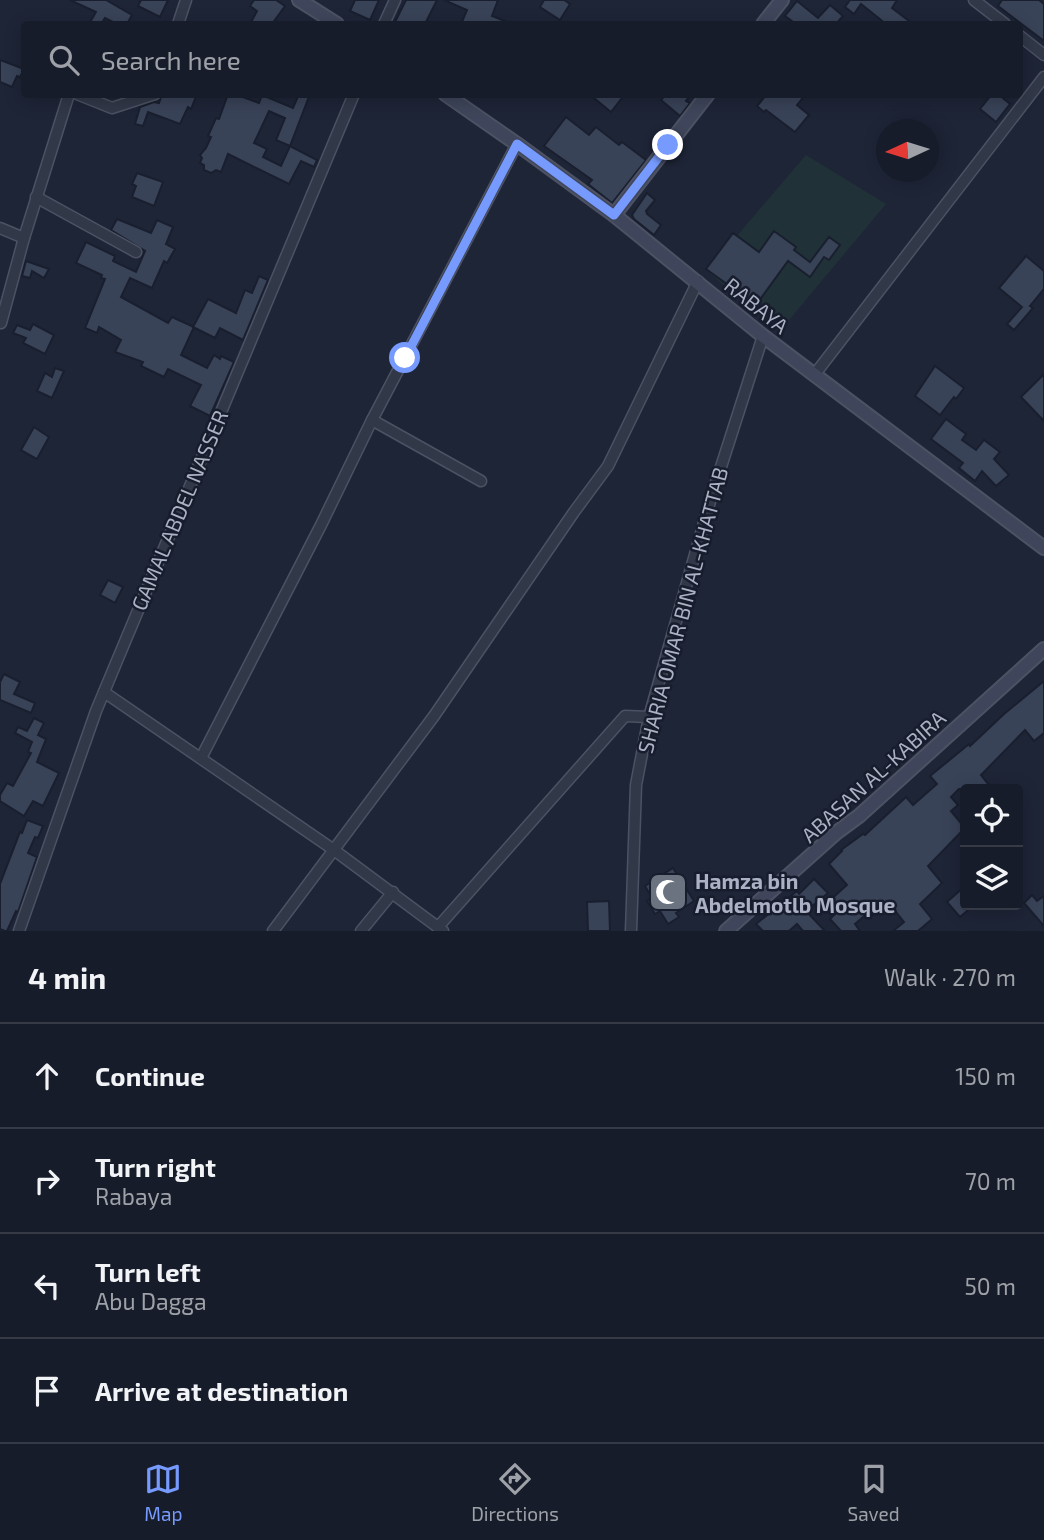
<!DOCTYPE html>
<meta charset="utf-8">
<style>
body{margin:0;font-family:"Exo 2",sans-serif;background:#232935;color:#f1f3f6}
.controls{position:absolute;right:21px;bottom:21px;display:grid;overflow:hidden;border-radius:7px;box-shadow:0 4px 18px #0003}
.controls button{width:63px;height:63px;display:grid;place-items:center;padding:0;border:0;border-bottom:2px solid #353a46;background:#161c29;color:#f1f3f6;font:35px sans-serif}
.compass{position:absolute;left:876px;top:119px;width:63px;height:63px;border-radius:50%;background:#161c29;box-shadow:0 4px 18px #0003;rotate:266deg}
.stop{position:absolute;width:21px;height:21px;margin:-16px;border:5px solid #769afe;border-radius:50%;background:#fff}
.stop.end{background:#769afe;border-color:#fff;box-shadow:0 2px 7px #0008}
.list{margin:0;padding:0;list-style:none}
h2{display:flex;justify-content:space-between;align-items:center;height:91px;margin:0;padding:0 28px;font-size:30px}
h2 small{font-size:23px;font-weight:400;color:#9ea1a8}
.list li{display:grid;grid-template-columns:46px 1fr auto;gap:21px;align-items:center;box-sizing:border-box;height:105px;padding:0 28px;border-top:2px solid #353a46}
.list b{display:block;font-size:26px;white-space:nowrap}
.list p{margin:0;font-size:23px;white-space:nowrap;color:#9ea1a8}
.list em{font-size:23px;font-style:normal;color:#9ea1a8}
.icon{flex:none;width:38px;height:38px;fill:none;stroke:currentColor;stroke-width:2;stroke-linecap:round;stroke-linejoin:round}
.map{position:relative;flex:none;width:1044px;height:931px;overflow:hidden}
.search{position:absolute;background:#161c29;box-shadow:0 4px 18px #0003;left:21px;right:21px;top:21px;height:77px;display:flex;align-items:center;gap:18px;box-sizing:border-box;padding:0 24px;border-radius:7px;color:#9ea1a8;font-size:26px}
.sheet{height:511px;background:#161c29}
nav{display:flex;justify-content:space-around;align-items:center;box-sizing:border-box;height:98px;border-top:2px solid #353a46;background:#161c29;font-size:19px;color:#9ea1a8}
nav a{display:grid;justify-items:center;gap:4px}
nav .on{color:#769afe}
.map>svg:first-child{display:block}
.green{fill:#203238}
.building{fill:#394358;stroke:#191f2e;stroke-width:2}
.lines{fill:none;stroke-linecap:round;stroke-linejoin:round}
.street-casing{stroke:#4c5263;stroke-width:13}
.secondary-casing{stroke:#4c5263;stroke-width:16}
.street{stroke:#313848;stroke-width:10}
.secondary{stroke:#3f465b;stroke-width:12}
.route{stroke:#769afe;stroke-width:9}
.labels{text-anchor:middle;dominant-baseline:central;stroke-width:5;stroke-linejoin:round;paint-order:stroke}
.street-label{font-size:21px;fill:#abb2c5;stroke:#171d2c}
.poi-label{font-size:21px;font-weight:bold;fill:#abb2c5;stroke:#171d2c;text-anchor:start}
</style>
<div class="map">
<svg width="1044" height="931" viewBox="0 0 1044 931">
<rect width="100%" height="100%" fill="#1e2537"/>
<polygon class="green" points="806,155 886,204 779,332 707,271"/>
<g class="building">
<polygon points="70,0 106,0 132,15 127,24 117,24 105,18 101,24 89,24 96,12"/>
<polygon points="141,0 168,0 160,17 138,6"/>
<polygon points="254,0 276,0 285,6 272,24 250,24 257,11 250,6"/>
<polygon points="355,0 379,0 370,20 350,11"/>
<polygon points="406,0 437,0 425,24 394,24"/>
<polygon points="444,0 498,0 492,16 512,24 461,24 467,10"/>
<polygon points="544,0 564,0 570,4 560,20 540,7"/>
<polygon points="850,0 897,0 892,8 913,24 886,24 861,4 854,14 845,7"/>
<polygon points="1002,0 1039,0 1044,4 1044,41 998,6"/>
<polygon points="797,1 818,18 830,5 843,16 836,24 796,24 785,16"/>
<polygon points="0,60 24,69 20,77 17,76 12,87 0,82"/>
<polygon points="162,94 197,94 191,109 188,107 180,124 148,112 143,126 135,124 140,107 154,102 159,103"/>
<polygon points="228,94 235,94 259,103 262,95 293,108 299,94 310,94 290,146 276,140 285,118 269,111 254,143 267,149 263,157 281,166 290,146 317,160 314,167 301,161 289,184 228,154 221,172 216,170 211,173 204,170 204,165 200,163 202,158 200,155 206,148 211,137 208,136 216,118 219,119"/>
<polygon points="589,94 625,94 611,112"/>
<polygon points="666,94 691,94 686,101 690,103 680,116 661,100"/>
<polygon points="767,94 806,94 797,105 809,115 795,132 766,110 764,112 757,106"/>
<polygon points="992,94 998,94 1010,104 996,122 980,109"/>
<polygon points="566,117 589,135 596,127 619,145 622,142 646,160 612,203 588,184 592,180 544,146"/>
<polygon points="137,173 163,182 154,206 132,197 136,186 132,184"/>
<polygon points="647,193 655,200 646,211 647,214 661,225 654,235 634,219 632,215"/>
<polygon points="117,219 151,233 157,220 173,227 166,244 175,249 167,263 164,261 152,288 130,278 121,297 168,323 172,317 194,327 181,355 207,368 214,355 220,359 221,356 234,362 210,416 190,406 201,385 168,369 164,377 141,366 143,362 115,352 121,340 99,327 97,333 85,328 105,279 101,278 102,275 76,263 86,242 115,256 113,261 136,272 145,251 111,230"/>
<polygon points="774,231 796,247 794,250 810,262 829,237 840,245 829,260 824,257 810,277 788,261 756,305 706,269 733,233 759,252"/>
<polygon points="1026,256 1044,271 1044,289 1030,306 1033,308 1014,330 1007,324 1022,307 999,288"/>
<polygon points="26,261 49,269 44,278 32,271 30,278 22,276"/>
<polygon points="259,276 268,280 243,340 220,328 215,338 193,327 208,299 236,313 245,290 252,293"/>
<polygon points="33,324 54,335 45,354 23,343 26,338 13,333 17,325 30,330"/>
<polygon points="935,366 964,388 956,399 954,397 940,415 915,396"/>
<polygon points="55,368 64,371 52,398 37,391 45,373 52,377"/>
<polygon points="1044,374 1044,421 1021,397"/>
<polygon points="946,419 966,434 962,440 976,450 984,440 1000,452 994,459 1009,475 996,486 982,471 975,481 959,468 963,463 931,439"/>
<polygon points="34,427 49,437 37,459 21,450"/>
<polygon points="108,580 123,587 115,603 100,595"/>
<polygon points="4,674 20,682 14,694 35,703 31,713 0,700 0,682"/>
<polygon points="1044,681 1044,733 1034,741 1025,730 981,775 992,789 959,789 951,797 958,805 951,811 965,828 928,866 942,883 920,904 932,919 918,931 893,931 904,922 888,902 871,916 869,912 855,924 860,931 841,931 830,919 837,912 828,902 847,885 829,864 842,851 841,850 863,834 865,835 906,797 913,805 937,784 930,776 969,744 970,746 1004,714"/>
<polygon points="34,718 44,723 38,735 46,739 37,762 59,773 43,806 33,801 24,816 0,801 0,795 7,783 13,786 31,753 28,752 32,742 15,733 18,727 27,731"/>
<polygon points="27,820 43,826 38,838 35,837 28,853 37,857 18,912 16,911 7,931 5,931 0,929 0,884 20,832 22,833"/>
<polygon points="673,868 694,901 676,913 679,917 668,924 660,911 655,914 647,901 652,898 645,886"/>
<polygon points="814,879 828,893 806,911 825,931 803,931 797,924 789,931 763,931 756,924 797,891 799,894"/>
<polygon points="965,886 965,905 974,905 960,917 947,902"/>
<polygon points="1032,895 1037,901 1044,896 1044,926 1024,903"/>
<polygon points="609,901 610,931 588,931 587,902"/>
</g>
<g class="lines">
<defs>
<g id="street">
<polyline points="974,0 1005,24"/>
<polyline points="178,24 186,0"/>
<polyline points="384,24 395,0"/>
<polyline points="1020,36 1044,55"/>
<polyline points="77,94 112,108 155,94"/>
<polyline points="36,197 136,252"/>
<polyline points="0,228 24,238"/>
<polyline points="1,323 24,238 69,94"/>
<polyline points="815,374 1044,77"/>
<polyline points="372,420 481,481"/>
<polyline points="104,692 334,850 443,931"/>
<polyline points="201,758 321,525 372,420 517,144"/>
<polyline points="438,927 625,716 649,717"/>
<polyline points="19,931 96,711 354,94"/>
<polyline points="273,931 434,716 574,512 608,466 698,281"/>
<polyline points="361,931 393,892"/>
<polyline points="631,931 636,785 649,717 711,498 763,336"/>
</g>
<g id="secondary">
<polyline points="299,0 337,24"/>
<polyline points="763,24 782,0"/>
<polyline points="445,94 517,144 614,215 763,336 1044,548"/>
<polyline points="614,215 708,94"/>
<polyline points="726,931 836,833 859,816 1044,649"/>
</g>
</defs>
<use href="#street" class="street-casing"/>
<use href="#secondary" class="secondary-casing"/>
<use href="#street" class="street"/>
<use href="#secondary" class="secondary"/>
</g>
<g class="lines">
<polyline class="route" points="405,358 517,144 614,215 668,145"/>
</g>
<defs>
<symbol id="mosque-square" viewBox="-11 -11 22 22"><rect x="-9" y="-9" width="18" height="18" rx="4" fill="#6b7280" stroke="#171d2c"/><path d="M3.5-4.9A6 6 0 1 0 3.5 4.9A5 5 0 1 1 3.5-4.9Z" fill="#fff"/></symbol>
</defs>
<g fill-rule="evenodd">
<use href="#mosque-square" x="646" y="870" width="44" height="44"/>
</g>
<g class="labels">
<g class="street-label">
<text transform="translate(757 305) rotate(39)">RABAYA</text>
<text transform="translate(179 510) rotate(-67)">GAMAL ABDEL NASSER</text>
<text transform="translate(682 610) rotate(-75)">SHARIA OMAR BIN AL-KHATTAB</text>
<text transform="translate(873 776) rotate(-42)">ABASAN AL-KABIRA</text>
</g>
<g class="poi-label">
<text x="695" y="880">Hamza bin<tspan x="695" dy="24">Abdelmotlb Mosque</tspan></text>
</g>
</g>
</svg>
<div class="controls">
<button><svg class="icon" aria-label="locate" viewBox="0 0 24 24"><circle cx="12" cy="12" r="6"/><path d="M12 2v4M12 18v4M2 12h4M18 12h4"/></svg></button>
<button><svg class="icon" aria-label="layers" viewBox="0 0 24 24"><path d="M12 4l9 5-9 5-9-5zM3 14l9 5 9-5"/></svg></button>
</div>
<svg class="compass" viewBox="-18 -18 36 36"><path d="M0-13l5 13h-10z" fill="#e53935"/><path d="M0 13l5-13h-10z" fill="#9ea1a8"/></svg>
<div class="stop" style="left:405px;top:358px"></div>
<div class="stop end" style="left:668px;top:145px"></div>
<div class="search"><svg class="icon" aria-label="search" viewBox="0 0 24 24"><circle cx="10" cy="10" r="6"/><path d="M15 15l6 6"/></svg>Search here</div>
</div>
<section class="sheet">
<h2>4 min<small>Walk · 270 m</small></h2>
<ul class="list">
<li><svg class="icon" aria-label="ahead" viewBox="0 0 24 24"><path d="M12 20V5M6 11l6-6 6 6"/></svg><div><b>Continue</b></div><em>150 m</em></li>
<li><svg class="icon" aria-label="right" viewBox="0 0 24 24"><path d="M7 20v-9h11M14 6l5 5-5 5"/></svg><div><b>Turn right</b><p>Rabaya</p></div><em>70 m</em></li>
<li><svg class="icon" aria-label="left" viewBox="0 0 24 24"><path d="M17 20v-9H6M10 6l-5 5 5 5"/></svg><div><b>Turn left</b><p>Abu Dagga</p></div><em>50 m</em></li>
<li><svg class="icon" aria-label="arrive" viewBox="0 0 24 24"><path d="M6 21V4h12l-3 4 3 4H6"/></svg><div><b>Arrive at destination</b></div></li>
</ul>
</section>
<nav>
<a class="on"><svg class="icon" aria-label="map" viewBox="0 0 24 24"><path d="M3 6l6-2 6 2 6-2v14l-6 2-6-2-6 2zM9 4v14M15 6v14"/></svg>Map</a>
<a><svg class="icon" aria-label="directions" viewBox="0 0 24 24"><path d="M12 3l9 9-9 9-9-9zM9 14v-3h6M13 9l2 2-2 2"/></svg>Directions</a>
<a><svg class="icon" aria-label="saved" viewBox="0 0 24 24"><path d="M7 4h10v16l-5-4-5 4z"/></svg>Saved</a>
</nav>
